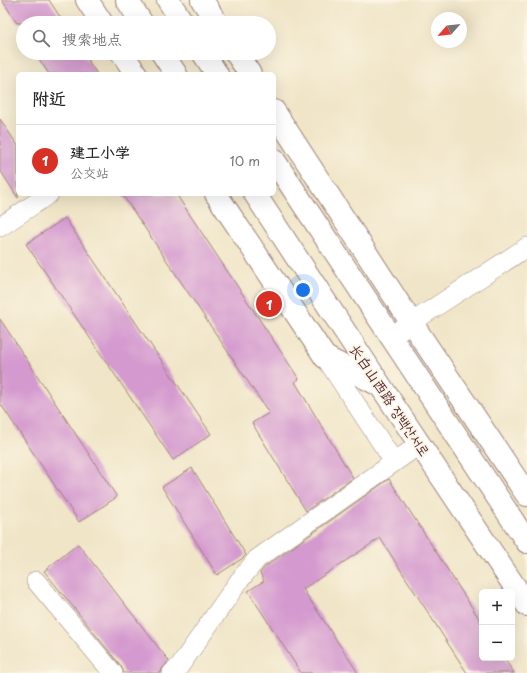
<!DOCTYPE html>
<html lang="zh">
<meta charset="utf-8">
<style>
body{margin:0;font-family:"Playpen Sans","LXGW WenKai TC","Poor Story",sans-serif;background:#f2f2f2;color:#222}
.controls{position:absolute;right:12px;bottom:12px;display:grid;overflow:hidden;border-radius:6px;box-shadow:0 4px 16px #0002}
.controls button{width:36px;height:36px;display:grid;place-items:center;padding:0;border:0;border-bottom:1px solid #e0e0e0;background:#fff;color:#222;font:20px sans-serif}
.compass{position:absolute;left:431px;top:12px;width:36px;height:36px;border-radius:50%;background:#fff;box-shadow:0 4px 16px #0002;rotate:243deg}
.you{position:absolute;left:303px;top:290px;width:14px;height:14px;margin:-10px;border:3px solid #fff;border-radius:50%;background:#1a73e8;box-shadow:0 0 0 6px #1a73e833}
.badge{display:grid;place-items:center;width:26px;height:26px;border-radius:50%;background:#d93025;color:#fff;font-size:13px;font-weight:700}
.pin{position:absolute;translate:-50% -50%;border:2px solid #fff;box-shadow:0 1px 4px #0006}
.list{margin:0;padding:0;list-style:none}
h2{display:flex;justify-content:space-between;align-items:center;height:52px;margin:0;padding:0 16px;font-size:17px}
h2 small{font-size:13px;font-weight:400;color:#767676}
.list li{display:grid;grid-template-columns:26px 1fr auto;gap:12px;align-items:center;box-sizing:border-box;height:72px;padding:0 16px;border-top:1px solid #e0e0e0}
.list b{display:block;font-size:15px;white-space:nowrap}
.list p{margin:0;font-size:13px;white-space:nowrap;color:#767676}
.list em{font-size:13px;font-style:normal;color:#767676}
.icon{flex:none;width:22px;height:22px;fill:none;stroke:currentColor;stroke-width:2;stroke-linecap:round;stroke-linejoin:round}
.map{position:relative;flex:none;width:527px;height:673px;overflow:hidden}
.search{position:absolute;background:#fff;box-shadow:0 4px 16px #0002;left:16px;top:16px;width:260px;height:44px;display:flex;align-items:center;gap:10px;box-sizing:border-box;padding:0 14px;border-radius:22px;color:#767676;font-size:15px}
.panel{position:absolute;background:#fff;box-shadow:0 4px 16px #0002;left:16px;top:72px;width:260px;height:124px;border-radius:6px}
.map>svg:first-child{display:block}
.building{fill:#d499cf}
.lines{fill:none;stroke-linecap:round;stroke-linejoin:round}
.street-casing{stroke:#9d8279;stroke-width:20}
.secondary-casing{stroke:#9d8279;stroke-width:24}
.primary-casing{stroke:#9d8279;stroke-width:24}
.street{stroke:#fff;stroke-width:19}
.secondary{stroke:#fff;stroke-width:22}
.primary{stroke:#fff;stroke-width:22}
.labels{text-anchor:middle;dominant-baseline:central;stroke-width:4;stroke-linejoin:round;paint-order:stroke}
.street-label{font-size:14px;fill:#4a1f2b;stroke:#fcf5e5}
</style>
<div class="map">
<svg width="527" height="673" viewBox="0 0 527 673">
<rect width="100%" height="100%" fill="#fcf5e5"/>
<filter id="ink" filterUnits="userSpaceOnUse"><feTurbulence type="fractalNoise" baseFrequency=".025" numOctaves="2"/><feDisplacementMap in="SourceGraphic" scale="8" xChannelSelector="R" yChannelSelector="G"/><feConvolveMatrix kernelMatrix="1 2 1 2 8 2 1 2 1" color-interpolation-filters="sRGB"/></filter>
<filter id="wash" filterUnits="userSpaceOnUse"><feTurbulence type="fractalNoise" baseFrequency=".012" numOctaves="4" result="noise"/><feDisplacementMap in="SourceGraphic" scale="16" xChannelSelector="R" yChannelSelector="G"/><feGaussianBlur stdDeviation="0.9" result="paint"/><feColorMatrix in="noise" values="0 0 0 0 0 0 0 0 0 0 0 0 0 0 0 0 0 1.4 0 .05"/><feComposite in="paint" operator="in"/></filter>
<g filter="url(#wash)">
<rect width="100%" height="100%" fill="#f0e5c7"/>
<g id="blocks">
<g class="building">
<polygon points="2,0 49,0 64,23 17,23"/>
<polygon points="35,53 83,53 97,74 49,74"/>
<polygon points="0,119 18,146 18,198 0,170"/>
<polygon points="122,194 176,194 299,379 295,382 353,478 306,511 252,423 269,413"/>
<polygon points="65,218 211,434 173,460 26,244"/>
<polygon points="0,319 117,497 79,522 0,403"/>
<polygon points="192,468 246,555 243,558 217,575 162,487"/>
<polygon points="389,479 482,623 482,658 504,658 514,673 467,673 380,538 303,589 358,673 301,673 248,591 264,581 260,573 265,567"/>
<polygon points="78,544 169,661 162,669 161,673 124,673 121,666 44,571"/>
</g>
</g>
</g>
<g filter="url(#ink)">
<use href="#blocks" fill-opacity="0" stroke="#9d8279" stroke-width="1"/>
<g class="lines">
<defs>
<g id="street">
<polyline points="0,227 49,194"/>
<polyline points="391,336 527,247"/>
<polyline points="325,357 394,462"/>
<polyline points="36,581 113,673"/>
<polyline points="172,673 179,667 239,581 257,559 420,444"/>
</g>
<g id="secondary">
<polyline points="87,0 102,23"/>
<polyline points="202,0 217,23"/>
<polyline points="122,53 136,74"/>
<polyline points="236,53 250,74"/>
<polyline points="274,111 411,322 527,495"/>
<polyline points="216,194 325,357"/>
</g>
<g id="primary">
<polyline points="127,0 142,23"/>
<polyline points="168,0 183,23"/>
<polyline points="162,53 176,74"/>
<polyline points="203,53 217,74"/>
<polyline points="274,160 527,542"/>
<polyline points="255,194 380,385 527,605"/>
<polyline points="325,357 379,385"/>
</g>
</defs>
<use href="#street" class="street-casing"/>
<use href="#secondary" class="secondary-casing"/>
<use href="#primary" class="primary-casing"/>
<use href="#street" class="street"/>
<use href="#secondary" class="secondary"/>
<use href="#primary" class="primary"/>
</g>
</g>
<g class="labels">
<g class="street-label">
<text transform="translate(390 400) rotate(56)">长白山西路 장백산서로</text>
</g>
</g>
</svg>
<div class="controls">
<button>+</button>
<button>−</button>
</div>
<svg class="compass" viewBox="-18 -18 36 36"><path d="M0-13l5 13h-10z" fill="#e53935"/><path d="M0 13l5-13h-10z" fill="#767676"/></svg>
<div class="you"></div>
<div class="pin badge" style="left:269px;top:304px">1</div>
<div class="search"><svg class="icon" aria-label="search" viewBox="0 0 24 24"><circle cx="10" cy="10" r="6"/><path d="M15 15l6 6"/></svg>搜索地点</div>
<section class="panel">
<h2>附近<small></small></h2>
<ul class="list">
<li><span class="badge">1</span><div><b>建工小学</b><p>公交站</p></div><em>10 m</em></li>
</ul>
</section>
</div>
